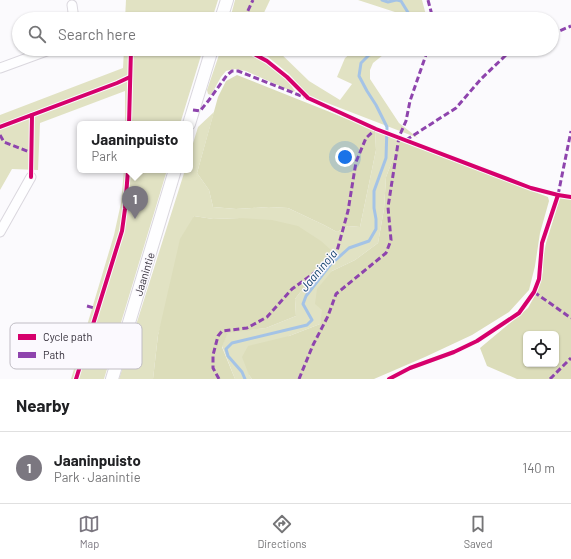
<!DOCTYPE html>
<meta charset="utf-8">
<style>
body{margin:0;font-family:Barlow,sans-serif;background:#f2f2f2;color:#202124}
.controls{position:absolute;right:12px;bottom:12px;display:grid;overflow:hidden;border-radius:6px;box-shadow:0 1px 3px #0004}
.controls button{width:36px;height:36px;display:grid;place-items:center;padding:0;border:0;border-bottom:1px solid #e0e0e0;background:#fff;color:#202124;font:20px sans-serif}
.you{position:absolute;left:345px;top:157px;width:14px;height:14px;margin:-10px;border:3px solid #fff;border-radius:50%;background:#1a73e8;box-shadow:0 0 0 6px #1a73e833}
.badge{display:grid;place-items:center;width:26px;height:26px;border-radius:50%;background:#7b7780;color:#fff;font-size:13px;font-weight:700}
.pin{position:absolute;translate:-50% -33px;filter:drop-shadow(0 1px 2px #0008)}
.pin::after{content:'';position:absolute;top:21px;width:14px;height:12px;background:inherit;clip-path:polygon(0 0,100% 0,50% 100%)}
.popup{position:absolute;left:77px;top:121px;width:116px;height:52px;box-sizing:border-box;display:grid;place-content:center;border-radius:6px;background:#fff;filter:drop-shadow(0 1px 3px #0005);font-size:13px;white-space:nowrap;color:#757577}
.popup b{font-size:15px;color:#202124}
.popup::after{content:'';position:absolute;left:50%;top:100%;margin-left:-8px;border:8px solid transparent;border-top-color:#fff}
.list{margin:0;padding:0;list-style:none}
h2{display:flex;justify-content:space-between;align-items:center;height:52px;margin:0;padding:0 16px;font-size:17px}
h2 small{font-size:13px;font-weight:400;color:#757577}
.list li{display:grid;grid-template-columns:26px 1fr auto;gap:12px;align-items:center;box-sizing:border-box;height:72px;padding:0 16px;border-top:1px solid #e0e0e0}
.list b{display:block;font-size:15px;white-space:nowrap}
.list p{margin:0;font-size:13px;white-space:nowrap;color:#757577}
.list em{font-size:13px;font-style:normal;color:#757577}
.icon{flex:none;width:22px;height:22px;fill:none;stroke:currentColor;stroke-width:2;stroke-linecap:round;stroke-linejoin:round}
.map{position:relative;flex:none;width:571px;height:379px;overflow:hidden}
.search{position:absolute;background:#fff;box-shadow:0 1px 3px #0004;left:12px;right:12px;top:12px;height:44px;display:flex;align-items:center;gap:10px;box-sizing:border-box;padding:0 14px;border-radius:22px;color:#757577;font-size:15px}
.sheet{height:124px;background:#fff}
nav{display:flex;justify-content:space-around;align-items:center;box-sizing:border-box;height:56px;border-top:1px solid #e0e0e0;background:#fff;font-size:11px;color:#757577}
nav a{display:grid;justify-items:center;gap:2px}
nav .on{color:#7b7780}
.map>svg:first-child{display:block}
.green{fill:#e1e2c3}
.forest{fill:#dcddba;fill-rule:evenodd}
.lines{fill:none;stroke-linecap:round;stroke-linejoin:round}
.stream{stroke:#a4c3e6;stroke-width:3}
.minor-casing{stroke:#dad7de;stroke-width:11}
.secondary-casing{stroke:#dad7de;stroke-width:14}
.minor{stroke:#fefeff;stroke-width:9}
.secondary{stroke:#fefeff;stroke-width:12}
.quiet{stroke:#8e44ad;stroke-width:3;stroke-dasharray:6 3;stroke-linecap:butt}
.cycleway-casing{stroke:#fbf9fe;stroke-width:6}
.cycleway{stroke:#d6006c;stroke-width:4}
.labels{text-anchor:middle;dominant-baseline:central;stroke-width:3;stroke-linejoin:round;paint-order:stroke}
.street-label{font-size:11px;fill:#36313c;stroke:#fbf9fe}
.water-label{font-size:12px;font-style:italic;fill:#0f3e6c;stroke:#fbf9fe}
.key{fill:#fbf9fe;stroke:#c0bdc4;stroke-width:1}
.key-label{font-size:11px;fill:#36313c}
</style>
<div class="map">
<svg width="571" height="379" viewBox="0 0 571 379">
<rect width="100%" height="100%" fill="#fbfafd"/>
<g class="green">
<polygon points="126,0 218,0 212,19 125,19"/>
<polygon points="235,0 270,0 261,19 230,19"/>
<polygon points="358,0 422,0 427,19 396,19 398,13"/>
<polygon points="124,49 203,49 180,124 125,124 125,91 40,123 38,170 12,169 0,190 0,115 123,68"/>
<path d="M221 49C225 49 229 48 233 49 254 54 284 72 295 91L293 92 246 71 235 69 226 71 221 77 211 95 208 94 207 90Z"/>
<polygon points="254,49 276,49 309,81 340,100 352,84 337,77 345,58 356,49 405,49 383,55 373,63 370,70 370,79 399,123 418,138 309,96 289,74 268,57"/>
<polygon points="214,112 197,173 209,190 213,207 236,209 269,207 288,208 324,225 337,232 348,226 360,227 376,150 375,130 400,141 386,177 384,209 378,243 355,260 332,271 320,324 289,336 249,375 252,379 235,379 222,346 228,332 266,328 296,316 295,299 305,286 321,270 240,218 213,219 194,216 158,335 153,379 119,379 185,170 190,170 190,153 198,127"/>
<polygon points="124,170 167,170 104,379 71,379 114,235 121,203"/>
</g>
<g class="forest">
<polygon points="237,75 375,130 376,150 360,227 348,226 337,232 324,225 288,208 269,207 236,209 213,207 209,190 197,173 218,97 226,81"/>
<polygon points="400,141 548,197 549,201 540,233 535,266 529,290 509,312 472,335 425,357 374,379 252,379 249,375 242,357 248,346 289,336 320,324 322,310 315,304 317,289 332,271 355,260 378,243 384,209 386,177"/>
<path d="M560 198 571 199V379H517L487 366 480 348 528 308 538 290 543 271V259L546 243ZM526 334H556V364H526Z"/>
<polygon points="194,216 213,219 240,218 272,220 298,226 321,241 331,250 321,270 305,286 295,299 296,316 266,328 228,333 222,347 235,379 153,379 158,335 180,239"/>
</g>
<g class="lines">
<g class="stream">
<polyline points="382,0 388,2 396,0"/>
<polyline points="397,0 401,1 412,19"/>
<polyline points="245,379 242,372 228,356 226,349 232,343 307,325 312,320 303,304 306,296 330,265 349,248 369,241 376,229 376,219 374,208 374,191 386,158 387,127 376,105 367,91 359,76 361,63 369,55 387,49"/>
</g>
<defs>
<g id="minor">
<polyline points="72,5 74,19"/>
<polyline points="0,68 52,49"/>
<polyline points="0,232 31,177"/>
</g>
<g id="secondary">
<polyline points="221,19 227,0"/>
<polyline points="189,124 212,49"/>
<polyline points="112,379 175,170"/>
</g>
</defs>
<use href="#minor" class="minor-casing"/>
<use href="#secondary" class="secondary-casing"/>
<use href="#minor" class="minor"/>
<use href="#secondary" class="secondary"/>
<g class="quiet">
<polyline points="428,0 433,19"/>
<polyline points="244,19 253,0"/>
<polyline points="552,34 571,26"/>
<polyline points="193,110 200,111 209,100 227,75 232,71 238,71 304,97"/>
<polyline points="0,135 4,142 32,153"/>
<polyline points="406,140 456,108 481,79 505,56 516,49"/>
<polyline points="558,195 571,131"/>
<polyline points="534,292 571,318"/>
<polyline points="87,306 98,309"/>
<polyline points="219,379 213,368 213,355 218,336 222,331 247,328 267,317 292,289 325,265 337,251 348,211 356,162 366,138 376,129"/>
<polyline points="299,379 313,345 328,316 336,294 386,253 391,240 388,207 399,137 406,121 410,101 428,49"/>
<polyline points="550,379 571,358"/>
</g>
<defs>
<g id="cycleway">
<polyline points="245,49 267,61 287,77 308,98 376,129 531,188 558,195 571,197"/>
<polyline points="129,124 131,49"/>
<polyline points="0,127 117,83 130,77"/>
<polyline points="31,177 32,115"/>
<polyline points="76,379 122,231 125,209 128,170"/>
<polyline points="389,379 410,368 454,352 477,341 519,313 534,292 539,279 542,243 558,195"/>
</g>
</defs>
<use href="#cycleway" class="cycleway-casing"/>
<use href="#cycleway" class="cycleway"/>
</g>
<g class="labels">
<g class="street-label">
<text transform="translate(144 274) rotate(-73)">Jaanintie</text>
</g>
<g class="water-label">
<text transform="translate(318 270) rotate(-50)">Jaaninoja</text>
</g>
</g>
<rect x="10" y="323" width="132" height="46" rx="6" class="key"/>
<rect x="18" y="334" width="18" height="6" fill="#d6006c"/>
<rect x="18" y="352" width="18" height="6" fill="#8e44ad"/>
<g class="key-label">
<text x="43" y="341">Cycle path</text>
<text x="43" y="359">Path</text>
</g>
</svg>
<div class="controls">
<button><svg class="icon" aria-label="locate" viewBox="0 0 24 24"><circle cx="12" cy="12" r="6"/><path d="M12 2v4M12 18v4M2 12h4M18 12h4"/></svg></button>
</div>
<div class="you"></div>
<div class="pin badge" style="left:135px;top:219px">1</div>
<div class="popup"><b>Jaaninpuisto</b>Park</div>
<div class="search"><svg class="icon" aria-label="search" viewBox="0 0 24 24"><circle cx="10" cy="10" r="6"/><path d="M15 15l6 6"/></svg>Search here</div>
</div>
<section class="sheet">
<h2>Nearby<small></small></h2>
<ul class="list">
<li><span class="badge">1</span><div><b>Jaaninpuisto</b><p>Park · Jaanintie</p></div><em>140 m</em></li>
</ul>
</section>
<nav>
<a class="on"><svg class="icon" aria-label="map" viewBox="0 0 24 24"><path d="M3 6l6-2 6 2 6-2v14l-6 2-6-2-6 2zM9 4v14M15 6v14"/></svg>Map</a>
<a><svg class="icon" aria-label="directions" viewBox="0 0 24 24"><path d="M12 3l9 9-9 9-9-9zM9 14v-3h6M13 9l2 2-2 2"/></svg>Directions</a>
<a><svg class="icon" aria-label="saved" viewBox="0 0 24 24"><path d="M7 4h10v16l-5-4-5 4z"/></svg>Saved</a>
</nav>
